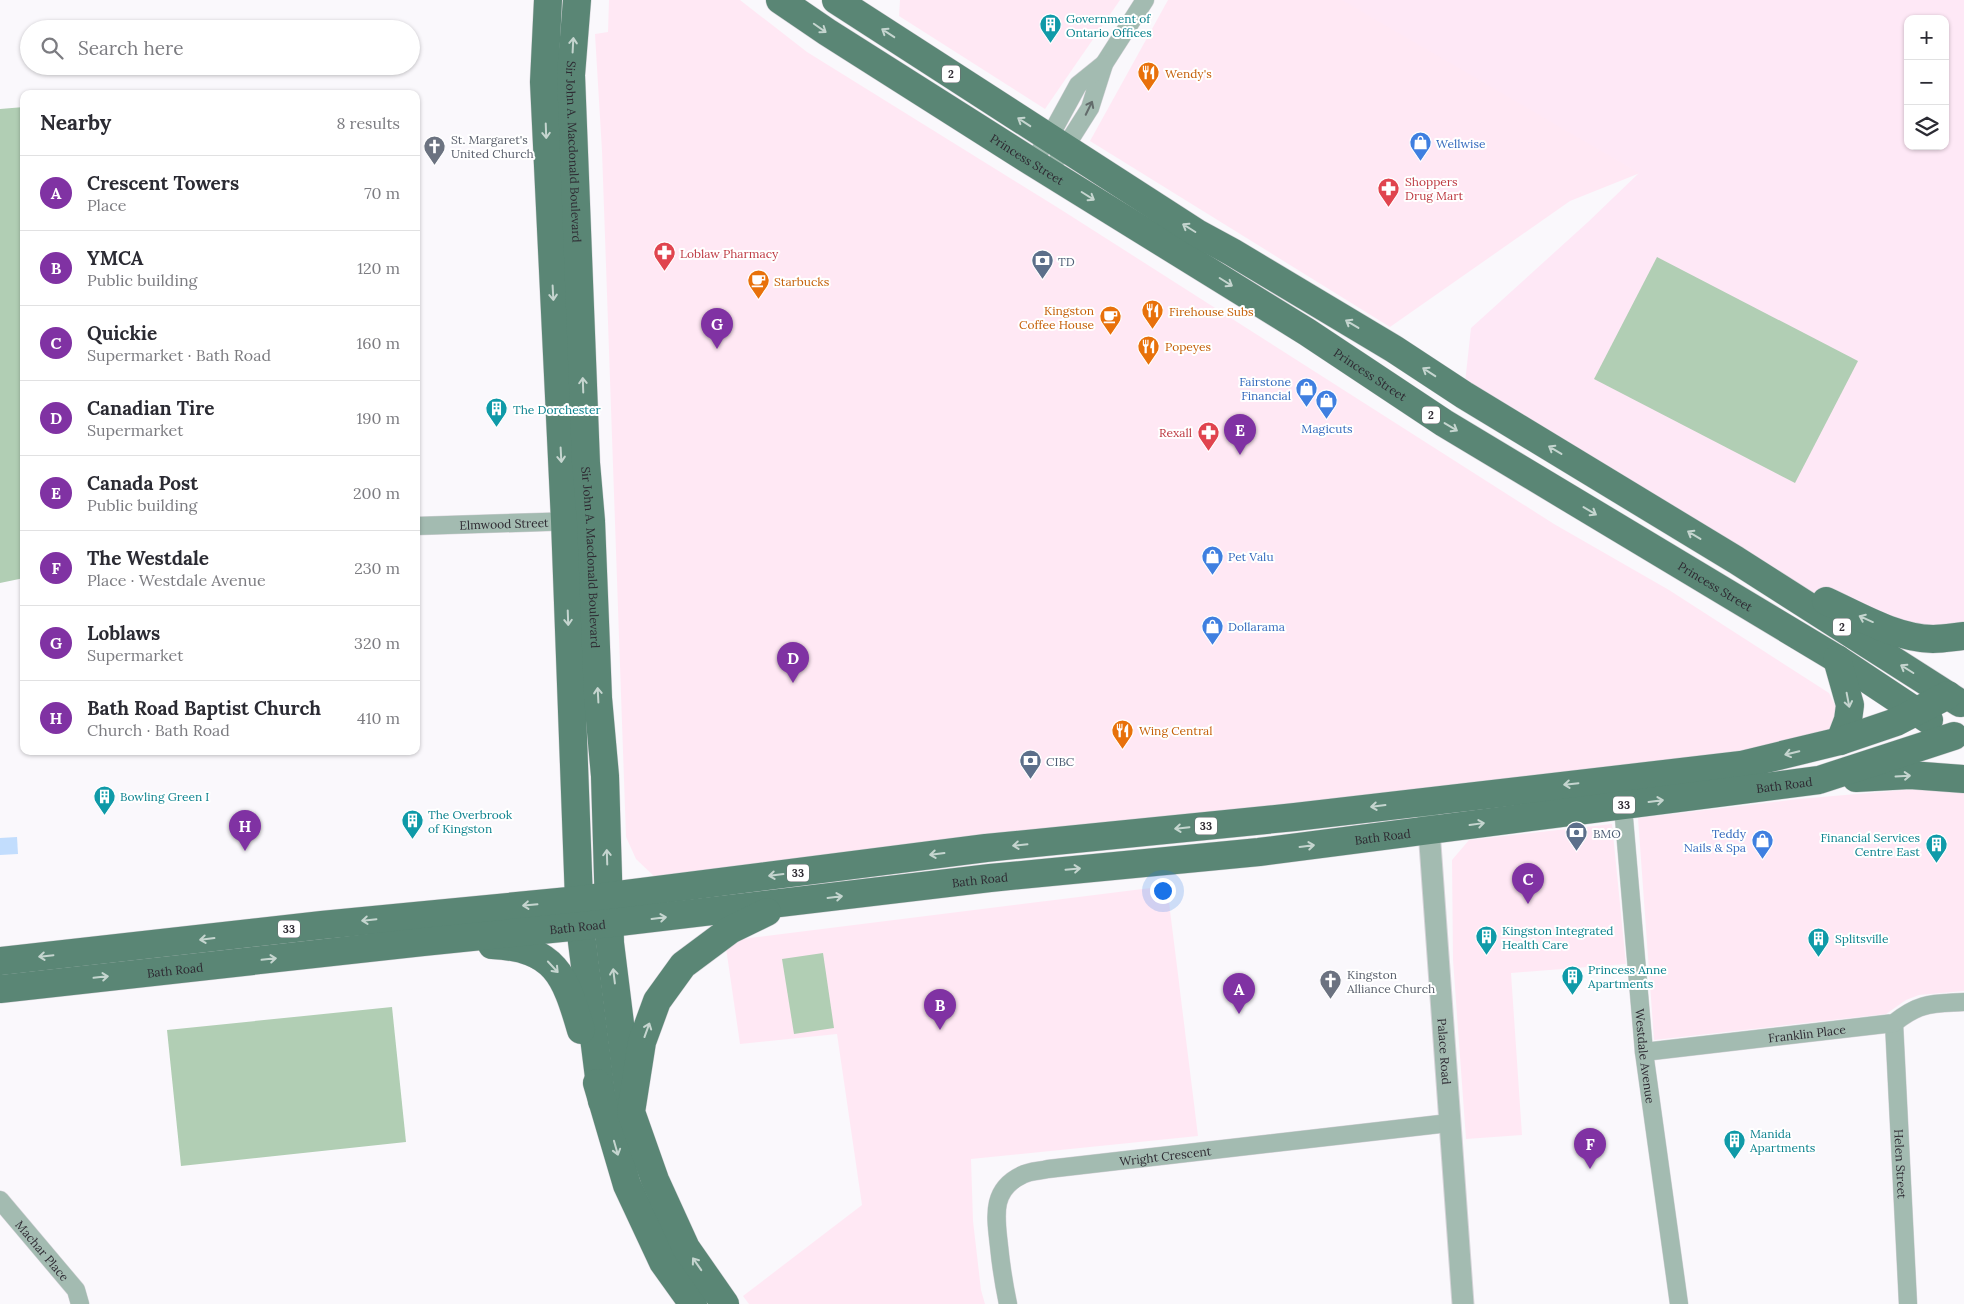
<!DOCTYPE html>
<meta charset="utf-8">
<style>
body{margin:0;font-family:Lora,serif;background:#f7f7f7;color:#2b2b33}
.controls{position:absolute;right:15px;top:15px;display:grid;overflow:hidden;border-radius:10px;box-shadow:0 1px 4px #0004}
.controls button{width:45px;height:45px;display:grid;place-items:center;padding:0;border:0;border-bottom:1px solid #e1e1e2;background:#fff;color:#2b2b33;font:25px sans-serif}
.you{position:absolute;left:1162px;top:890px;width:18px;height:18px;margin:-12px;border:4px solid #fff;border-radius:50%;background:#1a73e8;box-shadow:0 0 0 8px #1a73e833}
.badge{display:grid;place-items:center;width:32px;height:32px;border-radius:50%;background:#8032a3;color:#fff;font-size:16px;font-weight:700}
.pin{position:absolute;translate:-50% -41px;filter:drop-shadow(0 1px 2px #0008)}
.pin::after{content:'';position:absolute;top:26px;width:18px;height:15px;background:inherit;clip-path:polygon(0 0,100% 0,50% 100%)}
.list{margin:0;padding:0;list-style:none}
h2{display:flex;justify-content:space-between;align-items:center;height:65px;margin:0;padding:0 20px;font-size:21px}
h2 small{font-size:16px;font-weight:400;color:#7c7c81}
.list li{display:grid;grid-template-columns:32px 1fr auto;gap:15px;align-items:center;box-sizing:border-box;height:75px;padding:0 20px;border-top:1px solid #e1e1e2}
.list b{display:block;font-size:19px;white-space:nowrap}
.list p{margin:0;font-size:16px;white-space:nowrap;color:#7c7c81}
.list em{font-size:16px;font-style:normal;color:#7c7c81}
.icon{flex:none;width:28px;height:28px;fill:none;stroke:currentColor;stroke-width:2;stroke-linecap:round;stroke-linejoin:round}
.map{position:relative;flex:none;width:1964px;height:1304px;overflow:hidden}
.search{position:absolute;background:#fff;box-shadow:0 1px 4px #0004;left:20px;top:20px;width:400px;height:55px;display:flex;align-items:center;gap:12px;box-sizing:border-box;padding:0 18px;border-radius:28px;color:#7c7c81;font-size:19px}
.panel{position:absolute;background:#fff;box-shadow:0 1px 4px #0004;left:20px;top:90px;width:400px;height:665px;border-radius:10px}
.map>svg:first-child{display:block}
.commercial{fill:#ffe8f4}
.industrial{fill:#fee8f6;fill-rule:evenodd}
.green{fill:#b1ceb4}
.water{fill:#c2ddfd}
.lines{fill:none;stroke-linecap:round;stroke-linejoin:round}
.minor-casing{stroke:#d5d3d8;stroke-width:19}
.tertiary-casing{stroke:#d5d3d8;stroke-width:23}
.primary-casing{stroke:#d5d3d8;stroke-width:29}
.minor{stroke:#a3bbb1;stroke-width:18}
.tertiary{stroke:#a3bbb1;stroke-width:21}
.primary{stroke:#5a8675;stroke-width:28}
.oneway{stroke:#c5d5cf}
.oneway2{stroke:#636b6b}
.labels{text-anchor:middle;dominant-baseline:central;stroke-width:4;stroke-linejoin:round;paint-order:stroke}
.shield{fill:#fff;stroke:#6d6a70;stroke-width:1}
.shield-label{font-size:11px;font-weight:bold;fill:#2e2a32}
.culture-label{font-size:12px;fill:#0d838f;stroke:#fff;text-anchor:start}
.food-label{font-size:12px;fill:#c56008;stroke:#fff;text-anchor:start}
.worship-label{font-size:12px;fill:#5b616d;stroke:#fff;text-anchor:start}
.shop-label{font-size:12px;fill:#366cbe;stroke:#fff;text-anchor:start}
.street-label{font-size:12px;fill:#2e2a32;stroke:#fff}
.health-label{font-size:12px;fill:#be3a42;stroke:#fff;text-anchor:start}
.service-label{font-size:12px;fill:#4e5e75;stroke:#fff;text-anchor:start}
</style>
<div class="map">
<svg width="1964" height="1304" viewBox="0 0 1964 1304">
<rect width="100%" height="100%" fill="#faf8fc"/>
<g class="commercial">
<polygon points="609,0 740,0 807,52 1060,209 1554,524 1669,590 1829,693 1838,711 1837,729 1748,757 658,880 636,859 626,837 602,151 595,34 608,32"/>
<polygon points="900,0 1120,0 1045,109 899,16"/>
<polygon points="1168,0 1345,0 1640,173 1570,201 1390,327 1090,141"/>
<polygon points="1951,786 1964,790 1964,991 1919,995 1906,1000 1886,1014 1654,1040 1638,818 1798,799"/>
<polygon points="1612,824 1626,964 1511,973 1522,1135 1466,1139 1453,960 1452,860 1469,840"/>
<polygon points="1167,886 1198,1136 971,1159 973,1221 981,1290 985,1304 749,1304 743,1296 862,1205 837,1034 740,1044 725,941"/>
</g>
<path class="industrial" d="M1342 0H1964V636L1822 599 1464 392 1471 328 1588 222 1639 173ZM1908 19H1945V146H1908Z"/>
<g class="green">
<polygon points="24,107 24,578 0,583 0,109"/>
<polygon points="1657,257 1858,361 1795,483 1594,379"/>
<polygon points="823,953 834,1028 794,1034 782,959"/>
<polygon points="392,1007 406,1142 181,1166 167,1030"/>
</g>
<polygon class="water" points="17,837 18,854 0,855 0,838"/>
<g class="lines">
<defs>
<g id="minor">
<polyline points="1059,157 1090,108 1104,64 1145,0"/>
<polyline points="1032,162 1049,138 1078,85 1104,64"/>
<path id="s1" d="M416 526 576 521"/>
<path id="s2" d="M1622 795 1644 1052 1679 1304"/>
<path id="s3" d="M1894 1023 1908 1304"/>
<path id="s4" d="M1644 1052 1894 1023C1920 1002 1932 1004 1964 1002"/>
<path id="s5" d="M0 1200 76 1290 80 1304"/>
<path id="s6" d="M1008 1304C1004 1285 1001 1266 999 1246 996 1218 990 1190 1022 1175 1029 1171 1040 1171 1048 1169L1449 1123"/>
</g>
<g id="tertiary">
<path id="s7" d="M1428 816 1463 1304"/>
</g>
<g id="primary">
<polyline points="548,0 544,82 565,521 579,900 580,926 602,1101"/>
<path id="s8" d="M577 0 571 75 586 463 591 521 598 698 605 776 610 943 631 1112"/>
<path id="s9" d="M780 0 827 32 1032 162 1307 332 1444 423 1837 659 1929 720"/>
<polyline points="836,0 1197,233 1232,252 1394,349 1464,395 1736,560 1960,703"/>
<path d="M1826 601C1859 616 1895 638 1933 639 1943 639 1954 637 1964 636"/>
<polyline points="1837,659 1850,705 1848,720 1840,741"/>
<polyline points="1856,778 1910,775 1964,779"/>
<path d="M492 945C555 948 565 975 581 1030"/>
<polyline points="0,961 322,925 579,900 986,848 1295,817 1741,765 1840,741 1896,722 1948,695"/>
<path id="s10" d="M0 989 423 942 611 923 990 878 1259 852 1819 780 1954 736"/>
<polyline points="597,1083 627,1185 663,1262 693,1304"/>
<polyline points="725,1304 686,1248 655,1180 631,1112 642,1042 657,1001 683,965 730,930 767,912"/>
</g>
</defs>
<use href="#minor" class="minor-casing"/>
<use href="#tertiary" class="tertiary-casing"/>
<use href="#primary" class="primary-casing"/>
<use href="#minor" class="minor"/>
<use href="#tertiary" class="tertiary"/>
<use href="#primary" class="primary"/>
</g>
<defs><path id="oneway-shaft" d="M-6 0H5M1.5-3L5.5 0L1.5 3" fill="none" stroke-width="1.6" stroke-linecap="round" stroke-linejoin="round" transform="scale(1.25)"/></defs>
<g class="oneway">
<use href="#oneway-shaft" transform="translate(820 28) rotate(35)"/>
<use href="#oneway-shaft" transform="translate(888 33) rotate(-147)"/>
<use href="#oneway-shaft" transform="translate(573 45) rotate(-87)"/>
<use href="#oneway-shaft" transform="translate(1024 122) rotate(-147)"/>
<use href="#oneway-shaft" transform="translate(546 131) rotate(88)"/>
<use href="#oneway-shaft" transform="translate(1088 196) rotate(32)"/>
<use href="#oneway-shaft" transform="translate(1189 228) rotate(-148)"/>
<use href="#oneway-shaft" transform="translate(1226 282) rotate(32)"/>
<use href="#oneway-shaft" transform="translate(553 293) rotate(87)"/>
<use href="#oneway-shaft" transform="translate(1352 324) rotate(-149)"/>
<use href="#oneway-shaft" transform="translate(1429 372) rotate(-147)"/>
<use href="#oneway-shaft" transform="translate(583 385) rotate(-92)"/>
<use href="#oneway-shaft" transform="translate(1451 427) rotate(31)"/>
<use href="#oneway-shaft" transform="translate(1555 450) rotate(-149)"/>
<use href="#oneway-shaft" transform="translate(561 455) rotate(87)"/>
<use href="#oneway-shaft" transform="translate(1590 511) rotate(31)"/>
<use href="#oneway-shaft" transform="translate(1694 535) rotate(-149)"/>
<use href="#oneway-shaft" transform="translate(568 618) rotate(88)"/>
<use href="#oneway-shaft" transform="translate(1866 619) rotate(-156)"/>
<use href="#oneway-shaft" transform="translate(1907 669) rotate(-148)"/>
<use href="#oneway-shaft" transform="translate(598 695) rotate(-93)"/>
<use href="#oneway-shaft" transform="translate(1848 700) rotate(79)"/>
<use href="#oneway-shaft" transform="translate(1792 753) rotate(167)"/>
<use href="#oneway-shaft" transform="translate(1903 776) rotate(-3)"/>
<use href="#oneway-shaft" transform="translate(1571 784) rotate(174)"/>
<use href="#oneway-shaft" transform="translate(1656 801) rotate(-7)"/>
<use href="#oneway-shaft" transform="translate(1378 806) rotate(173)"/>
<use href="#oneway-shaft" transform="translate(1477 824) rotate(-8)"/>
<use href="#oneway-shaft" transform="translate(1182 828) rotate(174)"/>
<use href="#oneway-shaft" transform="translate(1020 845) rotate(174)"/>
<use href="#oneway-shaft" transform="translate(1307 846) rotate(-7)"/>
<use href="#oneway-shaft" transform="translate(937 854) rotate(173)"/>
<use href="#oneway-shaft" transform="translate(607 857) rotate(-92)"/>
<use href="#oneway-shaft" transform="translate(1073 869) rotate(-5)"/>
<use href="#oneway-shaft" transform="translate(776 875) rotate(173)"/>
<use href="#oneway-shaft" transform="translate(835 897) rotate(-7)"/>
<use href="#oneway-shaft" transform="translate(530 905) rotate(175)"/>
<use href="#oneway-shaft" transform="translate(659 918) rotate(-7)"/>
<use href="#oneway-shaft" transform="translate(369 920) rotate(174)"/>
<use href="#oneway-shaft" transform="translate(207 939) rotate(173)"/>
<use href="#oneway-shaft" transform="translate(46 956) rotate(174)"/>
<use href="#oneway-shaft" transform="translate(269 959) rotate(-6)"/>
<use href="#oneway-shaft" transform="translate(553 967) rotate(47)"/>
<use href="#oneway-shaft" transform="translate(614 976) rotate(-97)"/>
<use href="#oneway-shaft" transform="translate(101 977) rotate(-6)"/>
<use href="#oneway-shaft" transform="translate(647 1030) rotate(-70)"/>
<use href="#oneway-shaft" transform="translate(616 1148) rotate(74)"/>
<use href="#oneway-shaft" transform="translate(697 1264) rotate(-125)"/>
</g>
<use class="oneway2" href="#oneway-shaft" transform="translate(1089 108) rotate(-64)"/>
<defs>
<symbol id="building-pin" viewBox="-11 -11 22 30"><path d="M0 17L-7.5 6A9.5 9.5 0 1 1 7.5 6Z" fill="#0f9aa8" stroke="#fff"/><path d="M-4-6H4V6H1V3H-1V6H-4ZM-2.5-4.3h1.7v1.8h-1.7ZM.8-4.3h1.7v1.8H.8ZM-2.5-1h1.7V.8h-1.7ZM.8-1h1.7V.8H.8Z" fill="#fff"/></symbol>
<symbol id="restaurant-pin" viewBox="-11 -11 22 30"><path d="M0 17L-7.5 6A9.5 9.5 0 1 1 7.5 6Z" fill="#e8710a" stroke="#fff"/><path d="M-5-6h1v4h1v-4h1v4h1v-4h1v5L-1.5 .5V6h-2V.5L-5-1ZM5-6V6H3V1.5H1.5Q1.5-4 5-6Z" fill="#fff"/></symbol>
<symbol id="shop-pin" viewBox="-11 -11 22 30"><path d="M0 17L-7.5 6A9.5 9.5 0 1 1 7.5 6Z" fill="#3f7fe0" stroke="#fff"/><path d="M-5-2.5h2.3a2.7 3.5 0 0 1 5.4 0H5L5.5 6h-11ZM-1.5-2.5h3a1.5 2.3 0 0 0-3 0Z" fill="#fff"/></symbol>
<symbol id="church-pin" viewBox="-11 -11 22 30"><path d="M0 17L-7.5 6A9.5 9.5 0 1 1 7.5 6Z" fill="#6b7280" stroke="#fff"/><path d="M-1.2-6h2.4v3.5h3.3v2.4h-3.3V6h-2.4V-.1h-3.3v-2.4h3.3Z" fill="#fff"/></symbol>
<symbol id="pharmacy-pin" viewBox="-11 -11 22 30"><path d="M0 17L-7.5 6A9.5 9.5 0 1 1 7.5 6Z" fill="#e0444e" stroke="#fff"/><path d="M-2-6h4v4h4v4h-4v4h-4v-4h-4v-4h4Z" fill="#fff"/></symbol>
<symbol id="bank-pin" viewBox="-11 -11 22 30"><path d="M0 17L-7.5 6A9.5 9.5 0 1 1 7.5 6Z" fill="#5c6f8a" stroke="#fff"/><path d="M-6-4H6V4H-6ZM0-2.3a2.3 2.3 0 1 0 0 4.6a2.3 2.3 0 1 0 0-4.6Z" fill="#fff"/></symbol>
<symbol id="cafe-pin" viewBox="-11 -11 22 30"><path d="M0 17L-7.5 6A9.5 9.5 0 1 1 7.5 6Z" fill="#e8710a" stroke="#fff"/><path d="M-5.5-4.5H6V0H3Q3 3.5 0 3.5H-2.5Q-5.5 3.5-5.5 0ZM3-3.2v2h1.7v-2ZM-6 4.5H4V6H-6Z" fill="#fff"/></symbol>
</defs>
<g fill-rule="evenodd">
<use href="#building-pin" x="1038" y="12" width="25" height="34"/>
<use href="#restaurant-pin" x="1136" y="60" width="25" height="34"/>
<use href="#shop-pin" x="1408" y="130" width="25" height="34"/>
<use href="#church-pin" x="422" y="134" width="25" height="34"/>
<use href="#pharmacy-pin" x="1376" y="176" width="25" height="34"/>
<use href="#pharmacy-pin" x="652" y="240" width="25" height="34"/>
<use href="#bank-pin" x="1030" y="248" width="25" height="34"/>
<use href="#cafe-pin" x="746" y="268" width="25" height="34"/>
<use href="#restaurant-pin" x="1140" y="298" width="25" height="34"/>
<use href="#cafe-pin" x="1098" y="304" width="25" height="34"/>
<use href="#restaurant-pin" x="1136" y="334" width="25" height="34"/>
<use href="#shop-pin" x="1294" y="376" width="25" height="34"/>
<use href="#shop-pin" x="1314" y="388" width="25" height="34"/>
<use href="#building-pin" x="484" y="396" width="25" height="34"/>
<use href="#pharmacy-pin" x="1196" y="420" width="25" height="34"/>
<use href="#shop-pin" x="1200" y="544" width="25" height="34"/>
<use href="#shop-pin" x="1200" y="614" width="25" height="34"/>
<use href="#restaurant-pin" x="1110" y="718" width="25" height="34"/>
<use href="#bank-pin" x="1018" y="748" width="25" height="34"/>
<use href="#building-pin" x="92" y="784" width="25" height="34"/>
<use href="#building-pin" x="400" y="808" width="25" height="34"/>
<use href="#bank-pin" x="1564" y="820" width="25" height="34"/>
<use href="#shop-pin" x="1750" y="828" width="25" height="34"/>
<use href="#building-pin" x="1924" y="832" width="25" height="34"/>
<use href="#building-pin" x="1474" y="924" width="25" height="34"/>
<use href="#building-pin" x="1806" y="926" width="25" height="34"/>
<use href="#building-pin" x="1560" y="964" width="25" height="34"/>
<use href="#church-pin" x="1318" y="968" width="25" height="34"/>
<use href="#building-pin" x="1722" y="1128" width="25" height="34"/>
</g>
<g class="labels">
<g class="shield">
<rect x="942" y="65.5" width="18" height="17" rx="4"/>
<rect x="1422" y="406.5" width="18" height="17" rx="4"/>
<rect x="1833" y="618.5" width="18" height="17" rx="4"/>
<rect x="1613" y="796.5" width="22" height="17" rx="4"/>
<rect x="1195" y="817.5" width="22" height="17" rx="4"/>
<rect x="787" y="864.5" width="22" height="17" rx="4"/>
<rect x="278" y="920.5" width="22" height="17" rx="4"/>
</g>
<g class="shield-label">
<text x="951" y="74">2</text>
<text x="1431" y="415">2</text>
<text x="1842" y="627">2</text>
<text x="1624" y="805">33</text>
<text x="1206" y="826">33</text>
<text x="798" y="873">33</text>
<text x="289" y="929">33</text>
</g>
<g class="culture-label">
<text x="1066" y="18">Government of<tspan x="1066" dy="14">Ontario Offices</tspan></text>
<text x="513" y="409">The Dorchester</text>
<text x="120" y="796">Bowling Green I</text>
<text x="428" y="814">The Overbrook<tspan x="428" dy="14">of Kingston</tspan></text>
<text x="1920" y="837" text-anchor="end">Financial Services<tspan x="1920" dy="14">Centre East</tspan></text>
<text x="1502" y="930">Kingston Integrated<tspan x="1502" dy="14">Health Care</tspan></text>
<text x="1835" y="938">Splitsville</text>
<text x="1588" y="969">Princess Anne<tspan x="1588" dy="14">Apartments</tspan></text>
<text x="1750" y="1133">Manida<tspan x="1750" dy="14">Apartments</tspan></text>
</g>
<g class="food-label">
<text x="1165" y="73">Wendy's</text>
<text x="774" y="281">Starbucks</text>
<text x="1094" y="310" text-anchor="end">Kingston<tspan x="1094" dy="14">Coffee House</tspan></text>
<text x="1169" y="311">Firehouse Subs</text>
<text x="1165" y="346">Popeyes</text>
<text x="1139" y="730">Wing Central</text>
</g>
<g class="worship-label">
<text x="451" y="139">St. Margaret's<tspan x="451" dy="14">United Church</tspan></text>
<text x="1347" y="974">Kingston<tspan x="1347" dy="14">Alliance Church</tspan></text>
</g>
<g class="shop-label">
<text x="1436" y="143">Wellwise</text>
<text x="1291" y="381" text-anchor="end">Fairstone<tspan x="1291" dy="14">Financial</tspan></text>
<text x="1327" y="428" text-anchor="middle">Magicuts</text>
<text x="1228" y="556">Pet Valu</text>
<text x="1228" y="626">Dollarama</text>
<text x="1746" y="833" text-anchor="end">Teddy<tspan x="1746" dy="14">Nails &amp; Spa</tspan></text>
</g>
<g class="street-label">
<text stroke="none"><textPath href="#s8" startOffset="152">Sir John A. Macdonald Boulevard</textPath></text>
<text stroke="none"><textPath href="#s9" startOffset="294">Princess Street</textPath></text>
<text stroke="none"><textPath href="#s9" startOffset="699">Princess Street</textPath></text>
<text stroke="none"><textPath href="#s1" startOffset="88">Elmwood Street</textPath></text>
<text stroke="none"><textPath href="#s8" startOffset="558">Sir John A. Macdonald Boulevard</textPath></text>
<text stroke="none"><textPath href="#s9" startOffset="1104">Princess Street</textPath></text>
<text stroke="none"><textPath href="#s10" startOffset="1796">Bath Road</textPath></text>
<text stroke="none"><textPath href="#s10" startOffset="1391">Bath Road</textPath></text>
<text stroke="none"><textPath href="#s10" startOffset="986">Bath Road</textPath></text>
<text stroke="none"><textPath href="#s10" startOffset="581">Bath Road</textPath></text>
<text stroke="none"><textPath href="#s10" startOffset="176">Bath Road</textPath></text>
<text stroke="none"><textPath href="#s4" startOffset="164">Franklin Place</textPath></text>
<text stroke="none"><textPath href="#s7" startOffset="236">Palace Road</textPath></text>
<text stroke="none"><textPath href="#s2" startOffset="262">Westdale Avenue</textPath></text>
<text stroke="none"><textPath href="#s6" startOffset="285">Wright Crescent</textPath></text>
<text stroke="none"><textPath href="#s3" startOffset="141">Helen Street</textPath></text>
<text stroke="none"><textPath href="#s5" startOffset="66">Machar Place</textPath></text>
</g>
<g class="health-label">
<text x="1405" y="181">Shoppers<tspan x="1405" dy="14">Drug Mart</tspan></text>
<text x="680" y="253">Loblaw Pharmacy</text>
<text x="1192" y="432" text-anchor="end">Rexall</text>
</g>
<g class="service-label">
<text x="1058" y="261">TD</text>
<text x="1046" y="761">CIBC</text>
<text x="1593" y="833">BMO</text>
</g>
</g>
</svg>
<div class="controls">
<button>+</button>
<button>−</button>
<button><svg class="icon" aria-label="layers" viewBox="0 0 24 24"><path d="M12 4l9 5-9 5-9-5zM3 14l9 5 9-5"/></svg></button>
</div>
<div class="you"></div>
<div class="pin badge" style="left:1239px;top:1014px">A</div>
<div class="pin badge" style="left:940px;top:1030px">B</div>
<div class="pin badge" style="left:1528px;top:904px">C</div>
<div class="pin badge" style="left:793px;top:683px">D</div>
<div class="pin badge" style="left:1240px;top:455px">E</div>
<div class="pin badge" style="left:1590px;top:1169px">F</div>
<div class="pin badge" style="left:717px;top:349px">G</div>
<div class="pin badge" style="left:245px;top:851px">H</div>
<div class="search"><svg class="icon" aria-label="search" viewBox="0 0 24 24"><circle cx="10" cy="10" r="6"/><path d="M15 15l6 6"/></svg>Search here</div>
<section class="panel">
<h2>Nearby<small>8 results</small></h2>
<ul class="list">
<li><span class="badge">A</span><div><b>Crescent Towers</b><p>Place</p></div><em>70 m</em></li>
<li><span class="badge">B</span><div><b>YMCA</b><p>Public building</p></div><em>120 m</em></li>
<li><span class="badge">C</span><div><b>Quickie</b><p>Supermarket · Bath Road</p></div><em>160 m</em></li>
<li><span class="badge">D</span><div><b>Canadian Tire</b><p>Supermarket</p></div><em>190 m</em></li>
<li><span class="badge">E</span><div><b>Canada Post</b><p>Public building</p></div><em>200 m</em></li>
<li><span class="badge">F</span><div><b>The Westdale</b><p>Place · Westdale Avenue</p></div><em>230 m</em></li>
<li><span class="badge">G</span><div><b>Loblaws</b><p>Supermarket</p></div><em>320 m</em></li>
<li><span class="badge">H</span><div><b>Bath Road Baptist Church</b><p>Church · Bath Road</p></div><em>410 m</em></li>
</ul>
</section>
</div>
